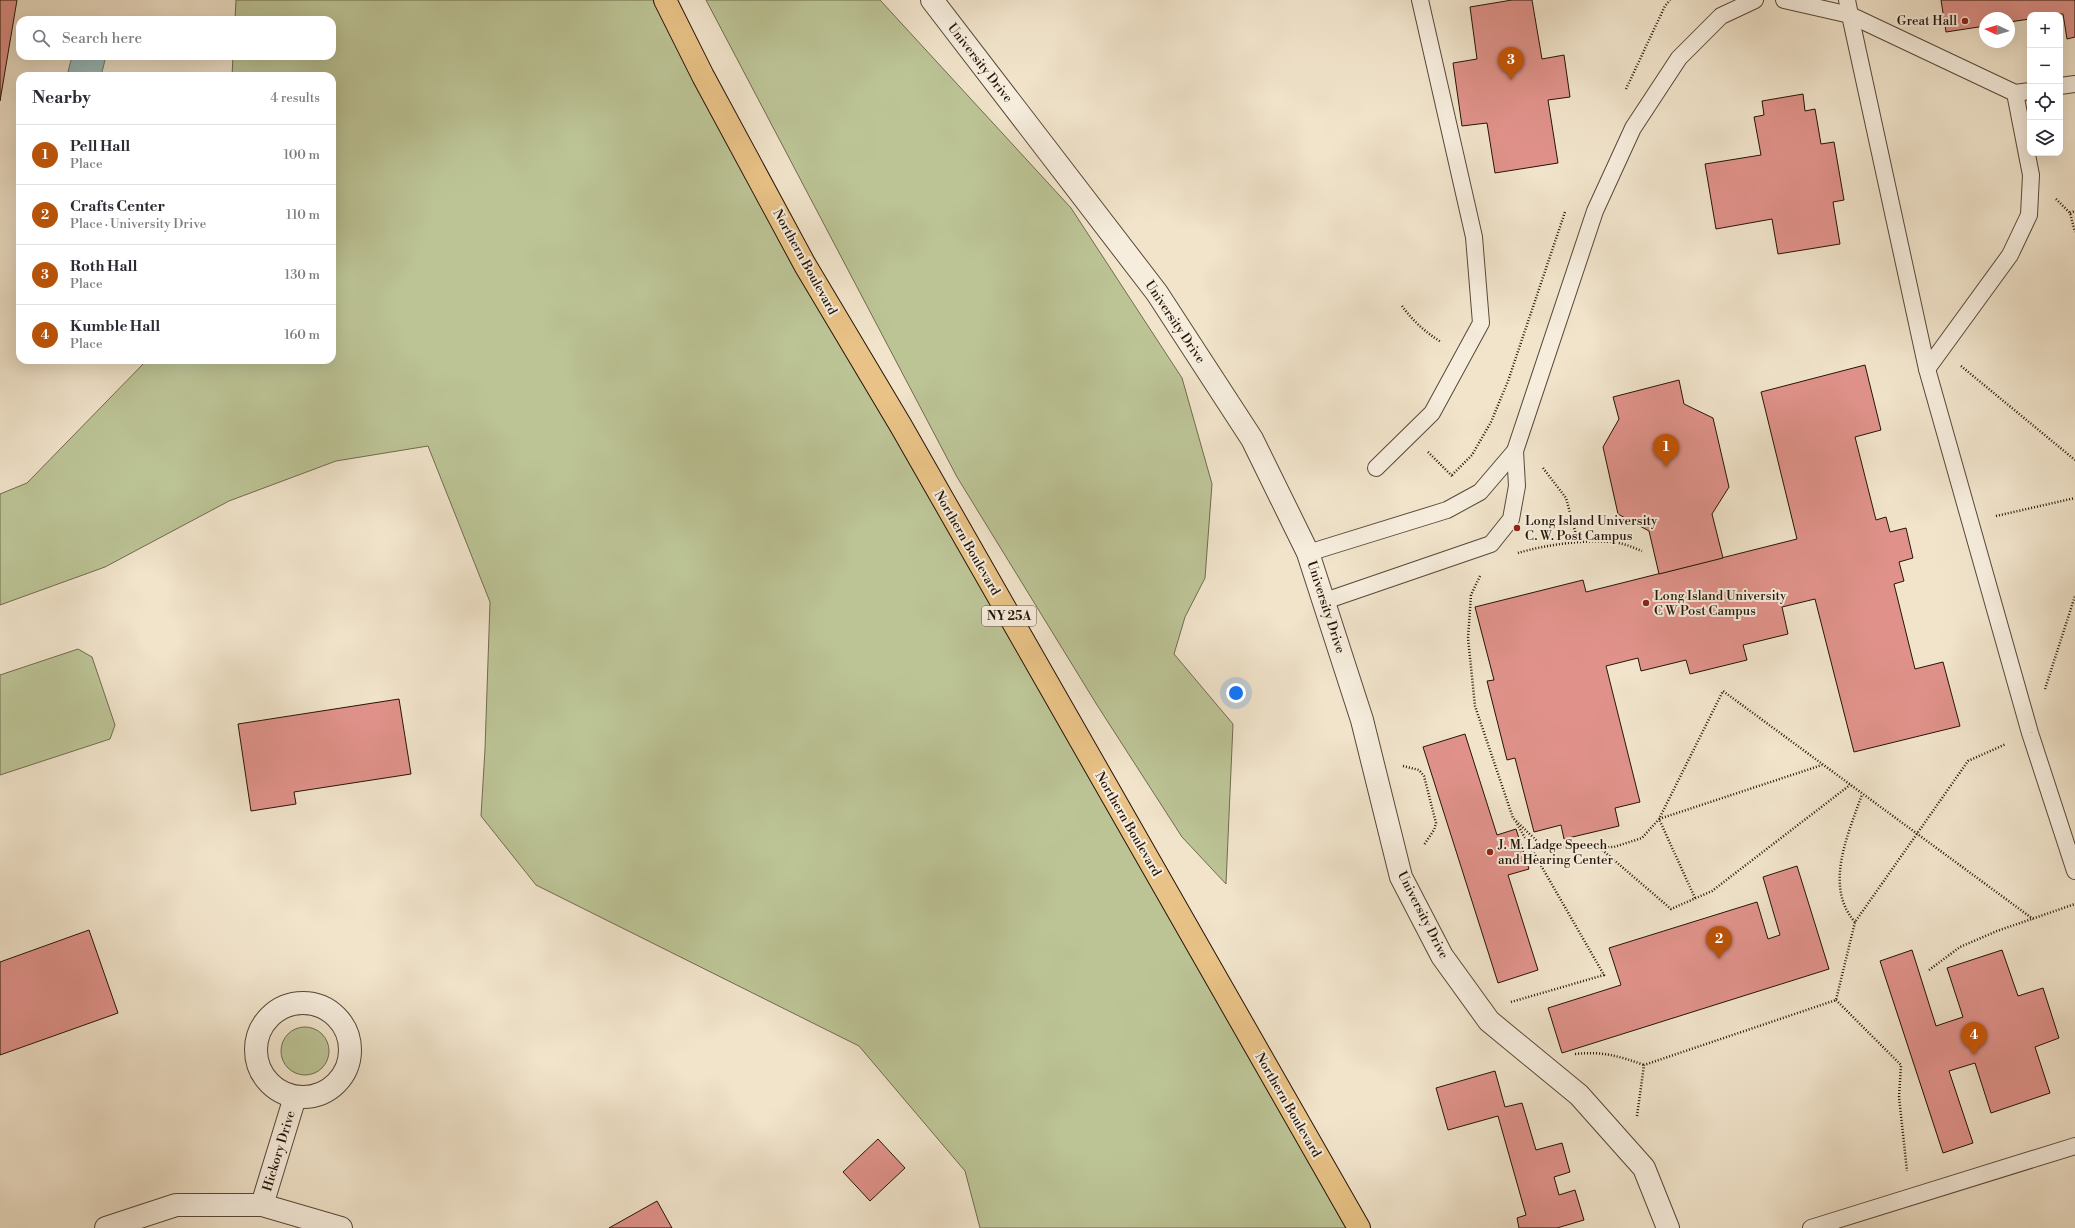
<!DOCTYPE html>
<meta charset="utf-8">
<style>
body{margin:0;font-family:"Libre Bodoni",serif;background:#f7f7f7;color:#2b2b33}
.controls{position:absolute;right:12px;top:12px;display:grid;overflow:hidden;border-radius:8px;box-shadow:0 4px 16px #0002}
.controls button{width:36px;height:36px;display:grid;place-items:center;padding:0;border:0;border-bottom:1px solid #e1e1e2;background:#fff;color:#2b2b33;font:20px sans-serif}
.compass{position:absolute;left:1979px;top:12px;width:36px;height:36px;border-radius:50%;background:#fff;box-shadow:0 4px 16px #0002;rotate:274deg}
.you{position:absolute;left:1236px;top:693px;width:14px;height:14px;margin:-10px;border:3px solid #fff;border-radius:50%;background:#1a73e8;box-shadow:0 0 0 6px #1a73e833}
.badge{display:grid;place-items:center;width:26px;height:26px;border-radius:50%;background:#b45309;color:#fff;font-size:13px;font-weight:700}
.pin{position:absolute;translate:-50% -33px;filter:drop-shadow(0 1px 2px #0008)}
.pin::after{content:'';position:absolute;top:21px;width:14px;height:12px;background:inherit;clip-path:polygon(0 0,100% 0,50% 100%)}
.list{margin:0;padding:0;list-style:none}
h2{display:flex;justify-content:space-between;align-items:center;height:52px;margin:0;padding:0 16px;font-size:17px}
h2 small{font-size:13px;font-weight:400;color:#7c7c81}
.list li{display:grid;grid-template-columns:26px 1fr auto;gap:12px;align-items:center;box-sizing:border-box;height:60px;padding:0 16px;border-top:1px solid #e1e1e2}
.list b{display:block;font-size:15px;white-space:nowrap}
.list p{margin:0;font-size:13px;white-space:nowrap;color:#7c7c81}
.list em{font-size:13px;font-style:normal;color:#7c7c81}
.icon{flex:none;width:22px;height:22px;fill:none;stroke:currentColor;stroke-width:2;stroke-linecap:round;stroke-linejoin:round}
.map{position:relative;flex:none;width:2075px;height:1228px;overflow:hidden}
.search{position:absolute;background:#fff;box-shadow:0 4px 16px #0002;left:16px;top:16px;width:320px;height:44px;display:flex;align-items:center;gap:10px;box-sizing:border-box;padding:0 14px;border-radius:12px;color:#7c7c81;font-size:15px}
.panel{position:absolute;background:#fff;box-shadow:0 4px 16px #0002;left:16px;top:72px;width:320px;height:292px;border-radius:12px}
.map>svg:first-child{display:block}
.green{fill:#bcc496;stroke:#706c4e}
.water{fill:#9cbebd;stroke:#6c7a74}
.building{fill:#e0928a;stroke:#251407}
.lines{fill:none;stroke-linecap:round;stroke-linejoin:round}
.service-casing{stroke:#584838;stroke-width:18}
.minor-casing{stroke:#584838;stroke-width:24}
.primary-casing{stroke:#251407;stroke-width:24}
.path{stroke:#251407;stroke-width:2.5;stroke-dasharray:1 2;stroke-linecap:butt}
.service{stroke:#f6eddd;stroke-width:16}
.minor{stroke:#f6eddd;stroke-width:22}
.primary{stroke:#e8c286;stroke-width:22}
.poi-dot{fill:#8f2418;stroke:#f6eddd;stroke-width:1.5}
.labels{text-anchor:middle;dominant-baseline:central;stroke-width:4;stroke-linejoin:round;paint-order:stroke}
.shield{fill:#f6eddd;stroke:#645547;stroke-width:1}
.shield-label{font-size:12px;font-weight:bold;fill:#251407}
.poi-label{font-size:13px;fill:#251407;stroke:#f6eddd;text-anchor:start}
.street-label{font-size:13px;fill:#251407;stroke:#f6eddd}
</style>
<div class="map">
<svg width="2075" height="1228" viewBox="0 0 2075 1228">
<rect width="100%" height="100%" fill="#f1e4cb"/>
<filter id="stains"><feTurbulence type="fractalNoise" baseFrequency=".005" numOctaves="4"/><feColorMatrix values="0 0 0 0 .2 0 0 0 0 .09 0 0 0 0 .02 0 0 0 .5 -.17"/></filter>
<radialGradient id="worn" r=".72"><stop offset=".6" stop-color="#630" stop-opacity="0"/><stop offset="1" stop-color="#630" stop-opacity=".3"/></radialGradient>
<g class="green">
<polygon points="236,0 665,0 1359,1228 980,1228 965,1171 859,1046 536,885 481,816 485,749 490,602 428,446 336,461 229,501 105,567 0,605 0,494 27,483 147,360 332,360 332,76 232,76 233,56 332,56 332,20 235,20"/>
<polygon points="706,0 880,0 1071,208 1182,378 1212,484 1205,578 1185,617 1174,654 1233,724 1226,884 1182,837 1097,705 957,477"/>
<polygon points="78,649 92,657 115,725 110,739 0,775 0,675"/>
<circle cx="305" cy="1051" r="24"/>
</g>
<polygon class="water" points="72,56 106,56 101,76 67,76"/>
<g class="building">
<polygon points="0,0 17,0 0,101"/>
<polygon points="1512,0 1532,0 1542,59 1564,55 1570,97 1548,100 1558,163 1495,173 1487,123 1462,126 1453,63 1477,59 1470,7"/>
<polygon points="1941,0 2075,0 2075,37 2067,39 2063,14 2030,15 2030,19 2009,22 2009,18 1985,18 1985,26 1946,32"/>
<polygon points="1803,94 1805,111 1815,109 1821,144 1834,142 1844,200 1833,202 1840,244 1778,254 1772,219 1716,229 1705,164 1761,155 1754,117 1764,115 1762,101"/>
<polygon points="1865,365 1881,430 1855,437 1876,520 1886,517 1890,532 1906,528 1913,558 1899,562 1904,581 1894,584 1915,669 1943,662 1960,726 1854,752 1815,599 1782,607 1788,634 1743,645 1747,660 1690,674 1686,660 1641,671 1638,658 1606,666 1640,802 1615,808 1619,826 1564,839 1561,825 1534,832 1515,758 1507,760 1487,681 1494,680 1475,607 1583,580 1586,592 1797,539 1761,392"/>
<polygon points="1679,380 1684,404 1713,418 1729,487 1712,514 1723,558 1659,574 1649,531 1618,514 1603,447 1619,419 1613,397"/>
<polygon points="399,699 411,774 294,792 296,804 251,811 238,724"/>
<polygon points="1465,734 1497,835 1516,829 1529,869 1508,875 1538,970 1498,983 1423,747"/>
<polygon points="1797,866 1829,969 1562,1053 1548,1008 1621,985 1609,948 1757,902 1768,939 1780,935 1763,877"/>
<polygon points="89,930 118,1013 0,1055 0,962"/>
<polygon points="1912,950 1936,1026 1963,1017 1947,968 2002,950 2018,996 2043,988 2059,1038 2035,1047 2050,1093 1991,1113 1975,1063 1949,1071 1973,1143 1943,1153 1880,961"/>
<polygon points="1495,1071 1505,1107 1522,1103 1536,1150 1562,1143 1570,1172 1554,1177 1559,1195 1575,1190 1584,1220 1557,1228 1519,1228 1517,1218 1526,1215 1498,1116 1448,1130 1436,1088"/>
<polygon points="878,1139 905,1168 870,1201 843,1172"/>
<polygon points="657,1201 672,1228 609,1228"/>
</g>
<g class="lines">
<defs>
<g id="service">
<polyline points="1784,0 1850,15 1927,369 2030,733 2075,871"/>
<polyline points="1847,0 1850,15 2015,93 2030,91"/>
<polyline points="2060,86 2075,84"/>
<polyline points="1927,369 2010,255 2029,215 2031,175 2015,93"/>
<polyline points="1376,468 1432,413 1481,323 1474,237 1420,0"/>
<polyline points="1308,553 1447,510 1480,492 1515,451 1595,211 1633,128 1679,58 1721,16 1755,0"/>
<polyline points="1325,601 1491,544 1511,519 1517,486 1515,451"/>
<polyline points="1811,1228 2075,1146"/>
</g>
<g id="minor">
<polyline points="932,0 1157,293 1252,439 1308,553 1362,720 1401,877 1442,956 1489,1021 1579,1095 1644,1168 1668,1228"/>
<circle cx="303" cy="1050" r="47"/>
<polyline points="262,1205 295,1097"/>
<polyline points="106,1228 176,1205 262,1205 341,1228"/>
</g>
<polyline id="primary" points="665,0 703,76 805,265 901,426 1359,1228"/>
</defs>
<use href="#service" class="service-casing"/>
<use href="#minor" class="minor-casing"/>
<use href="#primary" class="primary-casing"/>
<g class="path">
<polyline points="1626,89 1665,6 1670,0"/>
<polyline points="2056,199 2070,213 2075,232"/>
<polyline points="2070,213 2075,211"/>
<path d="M1402 306C1413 321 1425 332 1441 342"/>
<polyline points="1961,366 2075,460"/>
<polyline points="1428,452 1453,477"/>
<polyline points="1543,468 1566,498 1578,542"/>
<polyline points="1452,475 1472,455 1491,422 1508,381 1565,212"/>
<polyline points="1996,516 2075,498"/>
<path d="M1518 553C1544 545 1591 538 1618 543 1626 544 1634 548 1642 551"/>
<polyline points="1480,576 1471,595 1468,638 1475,706 1513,818 1541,845 1588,848 1614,847 1642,838 1659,819 1723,691 2033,919"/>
<polyline points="2045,689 2075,596"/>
<polyline points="1403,766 1419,770 1424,776 1436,823 1434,830 1424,845"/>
<polyline points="1600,848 1671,909 1712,891 1850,785"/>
<polyline points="1695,898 1659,819 1822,765"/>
<path d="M1855 922C1823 886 1849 833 1862 794"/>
<polyline points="1929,970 1960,947 1997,931 2075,904"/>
<polyline points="1836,1000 1901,1065 1899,1097 1907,1171"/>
<polyline points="1511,1002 1604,975 1516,822"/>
<path d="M1575 1054C1602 1051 1619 1056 1644 1065"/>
<polyline points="1637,1116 1644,1065 1836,1000 1855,922 1968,761 2006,744"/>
</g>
<use href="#service" class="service"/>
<use href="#minor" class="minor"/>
<use href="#primary" class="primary"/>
</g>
<g class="poi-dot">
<circle cx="1965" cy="21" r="4"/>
<circle cx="1517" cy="528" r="4"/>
<circle cx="1646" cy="603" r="4"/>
<circle cx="1490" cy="852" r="4"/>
</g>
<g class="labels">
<rect class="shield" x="982" y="606" width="54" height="20" rx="3"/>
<g class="shield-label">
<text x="1009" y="616">NY 25A</text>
</g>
<g class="poi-label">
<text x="1957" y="21" text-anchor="end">Great Hall</text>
<text x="1525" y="521">Long Island University<tspan x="1525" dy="15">C. W. Post Campus</tspan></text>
<text x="1654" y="596">Long Island University<tspan x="1654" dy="15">C W Post Campus</tspan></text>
<text x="1498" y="845">J. M. Ladge Speech<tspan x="1498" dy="15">and Hearing Center</tspan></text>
</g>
<g class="street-label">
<text transform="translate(980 63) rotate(52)">University Drive</text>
<text transform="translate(805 262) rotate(61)">Northern Boulevard</text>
<text transform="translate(1175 322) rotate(56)">University Drive</text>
<text transform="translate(967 543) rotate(60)">Northern Boulevard</text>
<text transform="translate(1326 607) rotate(72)">University Drive</text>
<text transform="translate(1128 824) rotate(60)">Northern Boulevard</text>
<text transform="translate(1423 915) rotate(63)">University Drive</text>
<text transform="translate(1288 1105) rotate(60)">Northern Boulevard</text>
<text transform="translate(279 1151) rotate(-73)">Hickory Drive</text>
</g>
</g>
<rect width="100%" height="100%" filter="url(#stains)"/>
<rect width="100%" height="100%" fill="url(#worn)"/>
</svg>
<div class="controls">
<button>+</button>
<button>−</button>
<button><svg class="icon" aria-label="locate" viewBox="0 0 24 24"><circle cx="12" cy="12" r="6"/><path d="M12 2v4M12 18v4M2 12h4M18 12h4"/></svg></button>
<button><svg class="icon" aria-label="layers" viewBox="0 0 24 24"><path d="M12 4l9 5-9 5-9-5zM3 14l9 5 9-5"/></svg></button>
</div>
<svg class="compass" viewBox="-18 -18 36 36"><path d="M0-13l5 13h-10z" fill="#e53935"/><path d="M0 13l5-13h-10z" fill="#7c7c81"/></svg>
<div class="you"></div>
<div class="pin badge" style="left:1666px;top:467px">1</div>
<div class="pin badge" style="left:1719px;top:959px">2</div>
<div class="pin badge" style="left:1511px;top:80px">3</div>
<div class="pin badge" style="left:1974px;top:1055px">4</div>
<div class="search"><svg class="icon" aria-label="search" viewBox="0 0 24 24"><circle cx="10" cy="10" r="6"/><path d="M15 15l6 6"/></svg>Search here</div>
<section class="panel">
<h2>Nearby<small>4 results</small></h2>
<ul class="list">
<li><span class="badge">1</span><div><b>Pell Hall</b><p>Place</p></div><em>100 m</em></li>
<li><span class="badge">2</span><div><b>Crafts Center</b><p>Place · University Drive</p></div><em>110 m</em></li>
<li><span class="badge">3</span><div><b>Roth Hall</b><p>Place</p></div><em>130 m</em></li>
<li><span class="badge">4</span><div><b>Kumble Hall</b><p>Place</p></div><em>160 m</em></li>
</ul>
</section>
</div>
